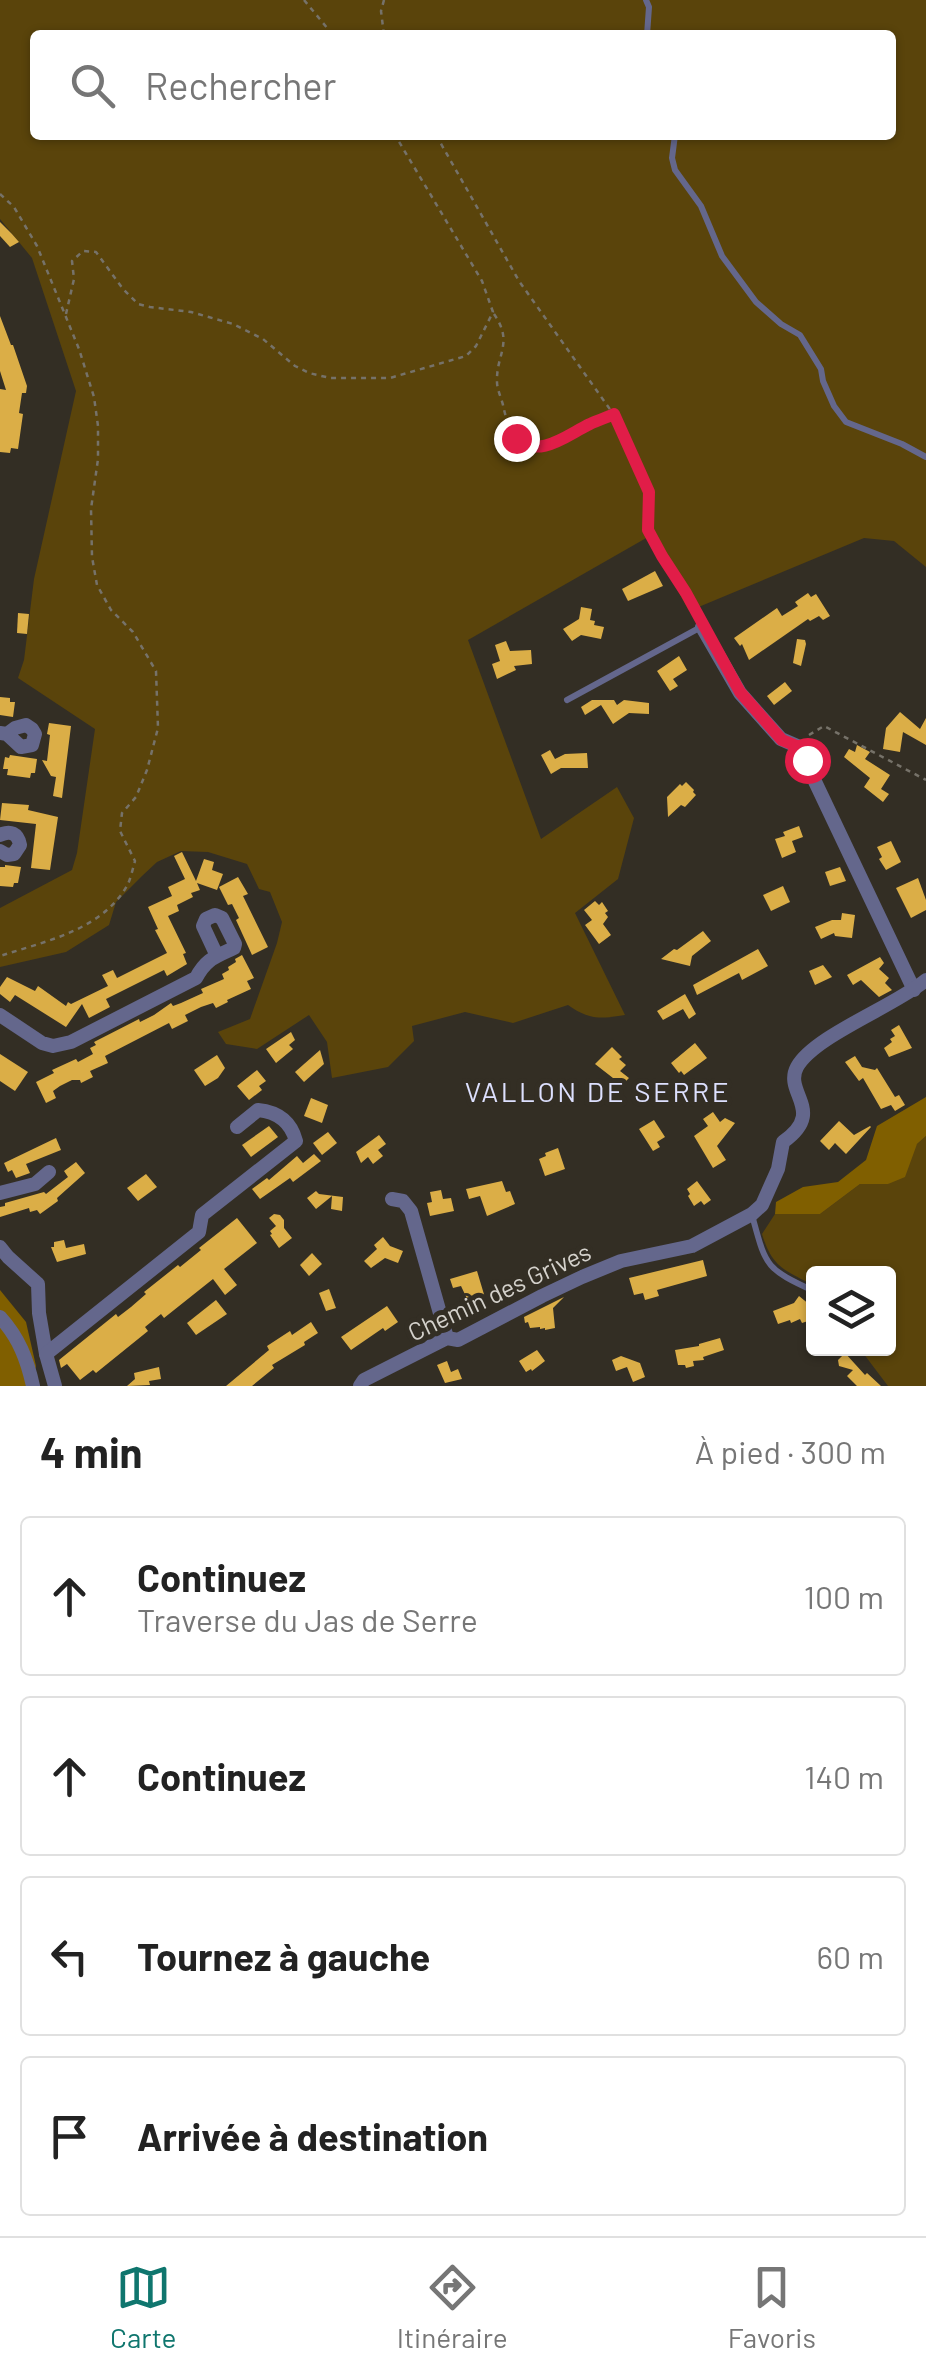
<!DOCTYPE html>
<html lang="fr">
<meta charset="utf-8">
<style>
body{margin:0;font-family:Barlow,sans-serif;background:#f6f6f6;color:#222}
.controls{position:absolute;right:30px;bottom:30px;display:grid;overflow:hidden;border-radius:10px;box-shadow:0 2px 8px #0004}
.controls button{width:90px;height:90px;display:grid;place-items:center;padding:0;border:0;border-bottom:2px solid #e0e0e0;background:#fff;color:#222;font:50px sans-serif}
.stop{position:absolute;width:30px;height:30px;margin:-22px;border:8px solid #e11d48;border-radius:50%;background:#fff}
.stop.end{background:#e11d48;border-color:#fff;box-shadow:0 2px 10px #0008}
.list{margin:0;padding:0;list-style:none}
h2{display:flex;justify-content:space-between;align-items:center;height:130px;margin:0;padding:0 40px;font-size:42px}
h2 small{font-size:32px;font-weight:400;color:#767676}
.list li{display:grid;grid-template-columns:65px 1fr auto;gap:30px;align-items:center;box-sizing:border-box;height:160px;margin:0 20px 20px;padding:0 20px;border:2px solid #e0e0e0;border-radius:10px}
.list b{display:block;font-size:38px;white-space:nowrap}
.list p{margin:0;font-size:32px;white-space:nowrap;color:#767676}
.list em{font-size:32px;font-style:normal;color:#767676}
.icon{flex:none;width:55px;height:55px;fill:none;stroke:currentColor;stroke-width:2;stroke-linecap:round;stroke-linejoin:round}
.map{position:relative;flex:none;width:926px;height:1386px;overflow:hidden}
.search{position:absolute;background:#fff;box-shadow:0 2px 8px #0004;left:30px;right:30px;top:30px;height:110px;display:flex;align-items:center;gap:25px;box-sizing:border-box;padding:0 35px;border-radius:10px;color:#767676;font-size:38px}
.sheet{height:850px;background:#fff}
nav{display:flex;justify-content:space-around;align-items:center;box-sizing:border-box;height:140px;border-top:2px solid #e0e0e0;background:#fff;font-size:28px;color:#767676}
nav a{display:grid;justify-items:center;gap:5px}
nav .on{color:#0f766e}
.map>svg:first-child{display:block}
.green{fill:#5a440b;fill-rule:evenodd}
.forest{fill:#805f00}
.building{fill:#dbae47}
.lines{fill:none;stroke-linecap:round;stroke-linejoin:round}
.path{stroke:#767269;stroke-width:2.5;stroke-dasharray:5 5;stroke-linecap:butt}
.service{stroke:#64678c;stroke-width:6}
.minor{stroke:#64678c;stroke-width:14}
.route{stroke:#e11d48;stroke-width:12}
.labels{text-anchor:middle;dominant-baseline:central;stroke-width:10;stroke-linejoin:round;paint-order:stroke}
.street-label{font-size:25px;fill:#d4d1cb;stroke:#332e24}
.neighbourhood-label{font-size:28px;letter-spacing:2.5px;fill:#dde0fe;stroke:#332e24}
</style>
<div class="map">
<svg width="926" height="1386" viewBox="0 0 926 1386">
<rect width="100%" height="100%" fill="#332e24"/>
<g class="green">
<path d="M0 0H926V567L894 541 864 538 689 611 648 537 468 640 541 839 617 787 634 818 618 879 575 913 625 1015C600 1019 589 1020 568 1005L513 1023 465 1012 412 1026 414 1041 388 1067 332 1078 327 1042 309 1015 257 1049 226 1044 218 1032 250 1019 277 943 282 922 270 892 259 889 247 864 208 852 181 851 157 862 142 876 116 902 109 925 66 952 0 967V908L72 870 77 853 95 729 18 678 24 660 34 579 76 391 32 258 0 219ZM35 35H891V135H35Z"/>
<path d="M926 1136V1386H888L860 1349 888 1348V1274H814L813 1285C784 1270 772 1267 762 1234L775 1214H820L860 1184H888L917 1144Z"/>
</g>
<g class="forest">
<polygon points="926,1097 926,1136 917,1144 905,1177 888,1184 860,1184 820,1214 775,1214 776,1202 803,1187 838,1182 866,1160 877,1126"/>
<polygon points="0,1290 26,1322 36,1366 31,1386 0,1386"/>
</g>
<g class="building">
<polygon points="0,222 12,234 19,242 10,247 0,236"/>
<polygon points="0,316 11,345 13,345 27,386 26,393 22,393 19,413 23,414 18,449 11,448 10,453 0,452 0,389 6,390 0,371"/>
<polygon points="655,571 663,586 628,601 622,589"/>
<polygon points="808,593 811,597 816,594 830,616 823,620 819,616 810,621 808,619 749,660 742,644 740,646 734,638 777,608 782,616 798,606 795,602"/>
<polygon points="581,607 592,609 590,620 595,621 594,625 604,627 601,639 581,635 572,641 563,629 579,619"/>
<polygon points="18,613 29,614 27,634 17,633"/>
<polygon points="797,639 805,640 806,644 801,666 793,663"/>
<polygon points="506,641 510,651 531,650 532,664 514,666 516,670 497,679 492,664 500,661 495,645"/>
<polygon points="679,656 687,670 673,679 678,686 670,691 657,671"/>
<polygon points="785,682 792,691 774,705 767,696"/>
<polygon points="0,697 10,698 10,702 15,702 13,717 0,715"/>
<polygon points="592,700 614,700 617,705 624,700 649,703 649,714 629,713 613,724 601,705 585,715 581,707"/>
<polygon points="900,712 920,729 926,718 926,745 903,732 900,752 883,749 886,728"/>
<polygon points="49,723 71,726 62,798 53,796 56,777 51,776 42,760 47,761 50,735 47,734"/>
<polygon points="857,745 870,752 865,759 890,775 881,789 889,794 883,802 864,787 870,778 844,757 849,749 855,752"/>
<polygon points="550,750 555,759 565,754 587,753 588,768 561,768 551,774 541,755"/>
<polygon points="10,755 37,759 35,773 31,773 30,778 7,775 8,769 3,769 5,757 9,758"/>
<polygon points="686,782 694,790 693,792 696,795 685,807 681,805 668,817 667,797 680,784 682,786"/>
<polygon points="2,803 29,805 28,810 58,817 50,870 31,868 36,824 0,820"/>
<polygon points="799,826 803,837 792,841 796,852 782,858 775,839 785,836 783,832"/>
<polygon points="891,841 901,862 886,870 879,859 882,857 877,847"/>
<polygon points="182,852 196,881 204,859 214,862 212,870 223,874 217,890 197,883 200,890 191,893 193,897 177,905 179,911 168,916 186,953 183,954 187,964 167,976 164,970 106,999 110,1007 89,1018 82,1004 66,1027 15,995 10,1002 0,994 0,987 7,977 35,991 38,986 66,1006 68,1002 71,1004 108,986 102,975 113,970 117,978 167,953 155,930 158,929 148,907 172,896 168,887 185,879 174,856"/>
<polygon points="5,865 21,867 18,883 14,883 13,887 0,886 0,867 5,867"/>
<polygon points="840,867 846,881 830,886 825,872"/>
<polygon points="238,877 248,894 243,896 268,947 252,955 236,920 239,918 232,904 228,905 219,887"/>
<polygon points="918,878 926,900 926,910 911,918 896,888"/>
<polygon points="783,886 790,902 771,911 763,895"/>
<polygon points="595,901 599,905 602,902 608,911 605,913 608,917 603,924 611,935 599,944 585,925 592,920 584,910"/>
<polygon points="842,913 855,915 852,938 835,936 834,933 821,939 815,927 832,920 841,920"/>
<polygon points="703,931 711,941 692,956 690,966 661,959 674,949 677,950"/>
<polygon points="758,949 768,966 742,980 739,973 697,995 693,985"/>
<polygon points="242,955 254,978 247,981 251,989 227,1000 228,1002 216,1008 213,1003 201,1007 185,1015 188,1021 172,1029 169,1023 105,1056 108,1063 90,1071 93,1077 81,1083 80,1080 72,1080 60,1086 53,1091 56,1098 46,1103 36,1082 54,1073 52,1070 76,1059 78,1062 93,1054 90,1048 96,1045 94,1042 139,1019 140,1022 154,1015 171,1003 173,1006 181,1003 203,993 201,989 224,979 222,974 229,970 228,967 236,962 235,959"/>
<polygon points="880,957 884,963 879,969 889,978 885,983 892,990 879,997 861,980 853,985 847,975"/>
<polygon points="823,965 832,977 815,985 809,971"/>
<polygon points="685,994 696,1014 689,1019 683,1009 663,1020 657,1011"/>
<polygon points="899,1025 912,1048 889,1057 884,1048 892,1042 890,1039 895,1036 891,1030"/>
<polygon points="291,1032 295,1040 289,1045 293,1049 276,1063 266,1049"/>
<polygon points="695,1043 707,1058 684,1075 681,1071 679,1073 671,1063"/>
<polygon points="612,1047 622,1057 619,1059 626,1065 620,1071 629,1078 622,1085 595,1064"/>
<polygon points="320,1050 324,1064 304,1082 295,1072"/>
<polygon points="0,1054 28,1072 15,1091 0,1081"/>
<polygon points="217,1055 225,1068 218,1078 205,1086 194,1070"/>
<polygon points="855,1056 862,1067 875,1070 877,1068 895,1097 899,1095 905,1105 895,1111 891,1105 881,1109 863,1078 859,1081 845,1062"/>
<polygon points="257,1070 266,1081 259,1086 262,1090 249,1100 237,1086"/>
<polygon points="311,1098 328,1105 322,1123 304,1116"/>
<polygon points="713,1112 720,1122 725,1118 735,1123 717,1146 726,1160 713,1168 694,1136 708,1126 703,1119"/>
<polygon points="654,1120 665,1137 657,1142 660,1147 653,1151 639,1129"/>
<polygon points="839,1121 854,1135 870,1126 871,1127 846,1154 835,1143 829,1150 820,1141"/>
<polygon points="269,1126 278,1137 251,1157 242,1145"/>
<polygon points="328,1132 337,1143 322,1155 313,1143"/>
<polygon points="379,1135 386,1144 378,1150 383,1156 373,1164 368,1157 361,1163 356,1152"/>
<polygon points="56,1138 61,1150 26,1164 30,1173 16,1178 12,1170 8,1172 4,1163"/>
<polygon points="558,1148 565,1169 545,1176 539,1159 546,1156 545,1153"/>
<polygon points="314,1154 321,1161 293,1182 290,1178 260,1199 252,1189 267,1178 269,1180 297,1156 303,1163"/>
<polygon points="76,1162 85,1173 57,1198 58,1201 40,1214 37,1210 30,1212 29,1208 0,1217 0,1207 5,1206 5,1203 44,1192 46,1194 68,1177 64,1171"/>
<polygon points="146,1174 157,1187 138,1201 127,1188"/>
<polygon points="502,1181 506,1192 510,1191 515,1204 487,1216 480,1196 469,1199 466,1189"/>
<polygon points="697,1181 711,1200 704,1205 701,1201 694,1206 688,1196 690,1194 687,1189"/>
<polygon points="441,1190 443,1199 451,1198 454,1211 430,1216 427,1203 432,1202 430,1192"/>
<polygon points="316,1191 319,1194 343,1197 342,1211 331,1209 332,1196 316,1209 307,1198"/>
<polygon points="274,1214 280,1215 284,1220 284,1228 292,1238 279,1248 270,1235 272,1234 270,1231 276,1226 269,1218"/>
<polygon points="237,1218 257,1243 224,1269 237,1285 225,1295 213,1279 164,1318 161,1314 145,1327 148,1331 96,1373 93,1370 80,1380 67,1364 61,1368 59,1360 116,1314 118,1317 131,1307 146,1294 144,1292 178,1265 180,1267 201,1250 199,1248"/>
<polygon points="383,1237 390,1246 403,1251 398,1263 385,1258 371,1268 364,1261 377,1249 374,1245"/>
<polygon points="64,1240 66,1248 84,1244 86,1254 57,1262 51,1247 54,1247 54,1242"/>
<polygon points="312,1253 322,1264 309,1276 300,1265"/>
<polygon points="703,1260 707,1276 657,1290 659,1296 645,1300 643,1293 634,1295 629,1278"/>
<polygon points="477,1271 486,1301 470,1305 461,1286 453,1288 450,1279"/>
<polygon points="329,1289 336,1308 326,1311 319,1293"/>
<polygon points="799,1296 810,1305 814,1319 802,1323 800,1319 791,1323 790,1320 778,1324 773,1311 794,1303"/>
<polygon points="564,1297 553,1308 555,1328 545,1330 545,1328 540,1329 540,1327 530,1328 528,1322 525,1323 524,1317"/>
<polygon points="216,1300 227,1314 196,1335 187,1323"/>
<polygon points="387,1306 398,1322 385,1331 383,1328 351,1350 341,1337"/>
<polygon points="311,1322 318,1333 304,1342 305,1345 272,1365 274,1368 252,1386 226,1386 269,1350 267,1346 290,1331 292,1335"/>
<polygon points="720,1338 724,1350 703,1357 704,1360 693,1361 694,1366 686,1368 685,1365 678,1365 675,1350 699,1346 699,1344"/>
<polygon points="537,1350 545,1361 532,1371 531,1369 526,1372 519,1361"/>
<polygon points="845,1353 865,1375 867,1373 881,1386 857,1386 847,1376 853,1370 839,1366 838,1360"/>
<polygon points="621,1356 640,1363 645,1377 633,1382 627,1367 616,1371 612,1360"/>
<polygon points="447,1361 451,1372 458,1369 462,1379 445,1383 437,1365"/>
<polygon points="159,1367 161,1379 149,1381 150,1385 127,1386 135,1379 134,1373"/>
</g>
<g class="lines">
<g class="path">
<polyline points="304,0 333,35"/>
<polyline points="384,0 381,11 384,35"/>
<polyline points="436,135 519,281 614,415 649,492 648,530 697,616"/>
<path d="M0 194 14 207 37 246 79 349 94 397 98 426V459L91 509 92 557 97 585 111 610 133 632 156 671 158 728 147 770 136 797 122 813 120 831 135 861C133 868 131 877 128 884 103 930 46 941 0 956"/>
<polyline points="66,314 74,279 72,261 83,251 96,252 123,289 138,304 150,307 191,312 233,324 263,339 295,366 309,373 330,378 390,378 466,356 476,346 493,312 482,281 395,135"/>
<path d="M494 314C514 343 496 354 497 382 497 389 501 397 503 405 507 424 515 449 540 446 565 443 589 424 612 415"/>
<polyline points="809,735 824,726 926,780"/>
</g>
<g class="service">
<polyline points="646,0 649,7 647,35"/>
<polyline points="675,135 672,158 675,170 701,206 722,256 756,302 781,324 800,335 821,369 823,381 834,406 846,422 902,444 926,457"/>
<polyline points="567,700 701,627"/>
<path d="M752 1215C766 1266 764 1268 814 1291"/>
<polyline points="857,1348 862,1351"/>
</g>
<g class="minor">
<polyline points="702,627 740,693 781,739 804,749 810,771 914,990"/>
<polyline points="0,733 7,734 21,747 32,745 35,734 32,729 26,725 15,728 7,734"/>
<path d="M0 835C10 830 18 833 20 845L14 854 7 855 0 851"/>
<path d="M0 1015 42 1043 53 1046 71 1042 196 978C206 959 215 957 234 948L235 944 222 918 215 915 206 919 203 926 217 956"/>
<polyline points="0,1193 35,1184 49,1172"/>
<polyline points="392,1199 403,1201 411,1211 447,1338"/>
<polyline points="0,1247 8,1257 38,1284 39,1313 46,1354"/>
<path d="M0 1317C19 1338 27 1359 33 1386"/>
<path d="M55 1386 46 1354 199 1232 202 1215 296 1141C291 1122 278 1112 258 1110L237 1127"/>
<path d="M360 1386 364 1380 437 1343 447 1338 458 1340 542 1296 582 1277 621 1261 692 1246 752 1214 762 1205 778 1169 783 1142C827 1111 783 1093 797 1067 814 1036 895 1006 926 980"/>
</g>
</g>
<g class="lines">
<path class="route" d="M516 438C539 460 568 434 590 424 598 420 606 418 614 414L649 492 648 530 662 556 686 593 740 692 782 740 804 749 807 760"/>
</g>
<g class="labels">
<g class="street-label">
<text transform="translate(499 1291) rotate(-25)">Chemin des Grives</text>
</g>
<g class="neighbourhood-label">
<text x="598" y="1091">VALLON DE SERRE</text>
</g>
</g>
</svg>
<div class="controls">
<button><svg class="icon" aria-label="layers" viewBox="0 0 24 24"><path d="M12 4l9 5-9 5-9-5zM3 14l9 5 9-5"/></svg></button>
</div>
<div class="stop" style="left:807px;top:760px"></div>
<div class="stop end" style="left:516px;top:438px"></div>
<div class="search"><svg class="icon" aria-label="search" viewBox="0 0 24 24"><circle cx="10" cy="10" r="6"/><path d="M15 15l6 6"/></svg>Rechercher</div>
</div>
<section class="sheet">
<h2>4 min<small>À pied · 300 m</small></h2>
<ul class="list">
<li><svg class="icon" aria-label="ahead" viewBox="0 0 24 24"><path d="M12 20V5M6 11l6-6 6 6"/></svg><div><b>Continuez</b><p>Traverse du Jas de Serre</p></div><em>100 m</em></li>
<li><svg class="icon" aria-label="ahead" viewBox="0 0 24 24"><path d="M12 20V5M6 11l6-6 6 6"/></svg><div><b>Continuez</b></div><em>140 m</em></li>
<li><svg class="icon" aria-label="left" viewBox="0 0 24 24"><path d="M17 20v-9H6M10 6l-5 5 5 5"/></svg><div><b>Tournez à gauche</b></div><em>60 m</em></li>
<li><svg class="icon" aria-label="arrive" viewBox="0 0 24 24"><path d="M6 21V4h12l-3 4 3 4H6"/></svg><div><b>Arrivée à destination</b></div></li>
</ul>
</section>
<nav>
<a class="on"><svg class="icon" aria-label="map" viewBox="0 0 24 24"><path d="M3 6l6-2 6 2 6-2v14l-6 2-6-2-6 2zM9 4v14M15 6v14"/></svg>Carte</a>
<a><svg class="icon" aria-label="directions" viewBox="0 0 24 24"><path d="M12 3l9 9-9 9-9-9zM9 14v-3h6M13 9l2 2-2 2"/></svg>Itinéraire</a>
<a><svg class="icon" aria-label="saved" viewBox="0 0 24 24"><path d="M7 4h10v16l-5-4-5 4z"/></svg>Favoris</a>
</nav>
